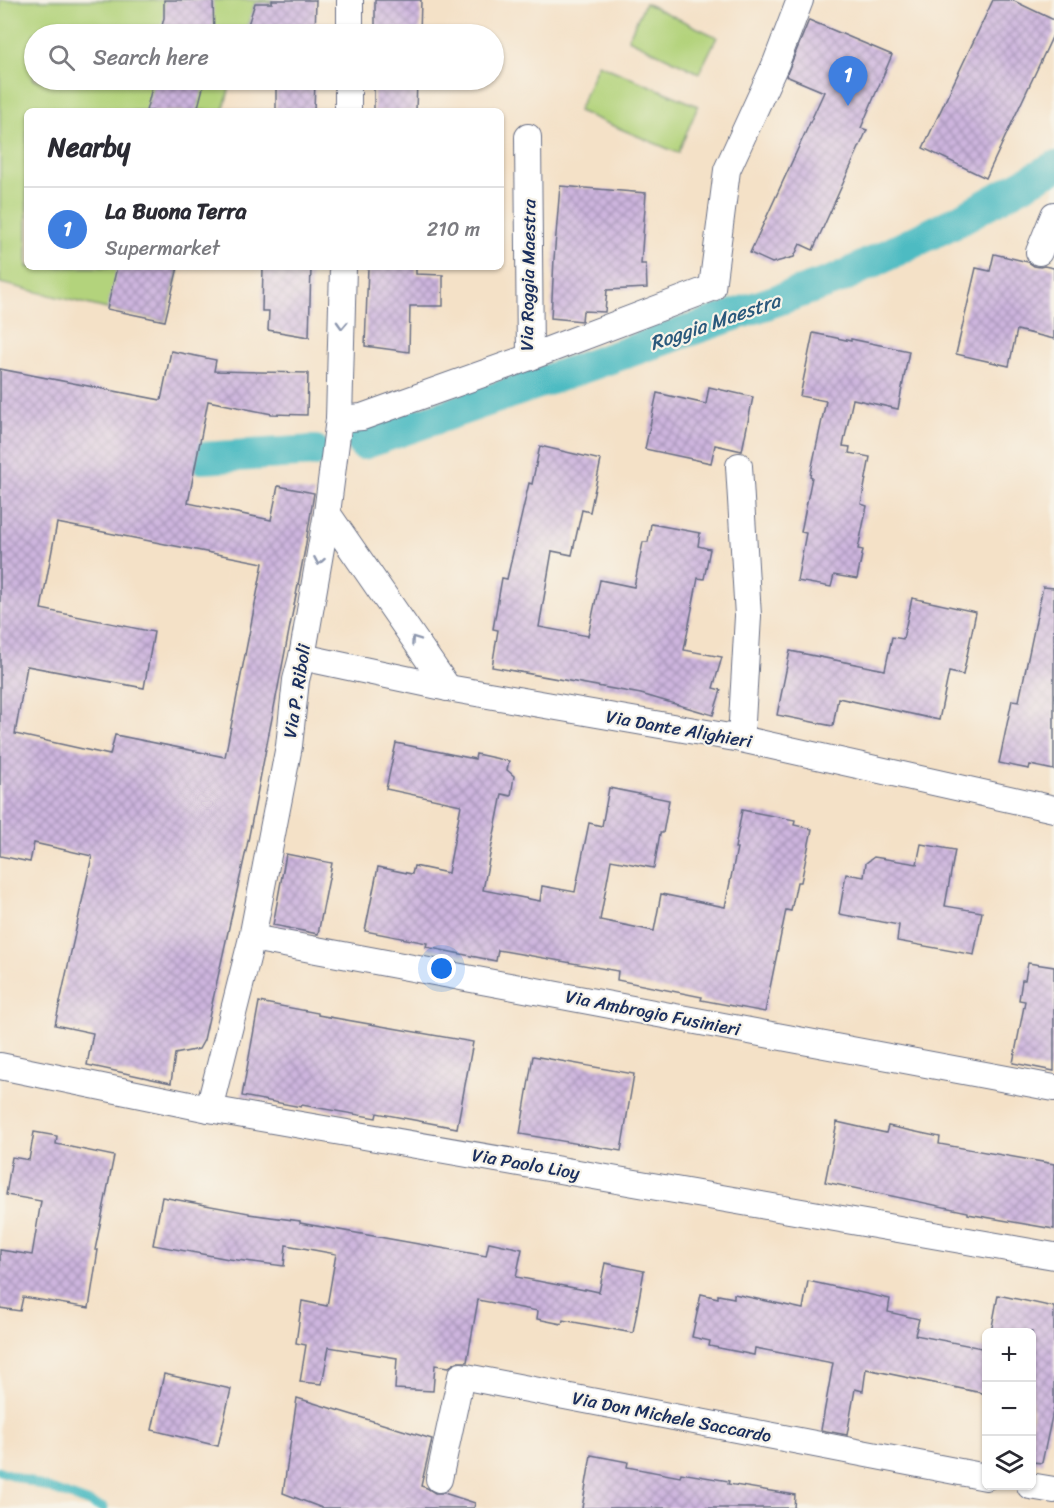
<!DOCTYPE html>
<meta charset="utf-8">
<style>
body{margin:0;font-family:Sriracha,sans-serif;background:#f2f2f3;color:#2b2b33}
.controls{position:absolute;right:18px;bottom:18px;display:grid;overflow:hidden;border-radius:9px;box-shadow:0 2px 4px #0004}
.controls button{width:54px;height:54px;display:grid;place-items:center;padding:0;border:0;border-bottom:2px solid #e1e1e2;background:#fff;color:#2b2b33;font:30px sans-serif}
.you{position:absolute;left:442px;top:969px;width:21px;height:21px;margin:-15px;border:4px solid #fff;border-radius:50%;background:#1a73e8;box-shadow:0 0 0 9px #1a73e833}
.badge{display:grid;place-items:center;width:39px;height:39px;border-radius:50%;background:#c8321e;color:#fff;font-size:20px;font-weight:700}
.pin{position:absolute;translate:-50% -50px;filter:drop-shadow(0 2px 3px #0008)}
.pin::after{content:'';position:absolute;top:32px;width:21px;height:18px;background:inherit;clip-path:polygon(0 0,100% 0,50% 100%)}
.list{margin:0;padding:0;list-style:none}
h2{display:flex;justify-content:space-between;align-items:center;height:78px;margin:0;padding:0 24px;font-size:26px}
h2 small{font-size:20px;font-weight:400;color:#7c7c81}
.list li{display:grid;grid-template-columns:39px 1fr auto;gap:18px;align-items:center;box-sizing:border-box;height:84px;padding:0 24px;border-top:2px solid #e1e1e2}
.list b{display:block;font-size:22px;white-space:nowrap}
.list p{margin:0;font-size:20px;white-space:nowrap;color:#7c7c81}
.list em{font-size:20px;font-style:normal;color:#7c7c81}
.icon{flex:none;width:33px;height:33px;fill:none;stroke:currentColor;stroke-width:2;stroke-linecap:round;stroke-linejoin:round}
.map{position:relative;flex:none;width:1054px;height:1508px;overflow:hidden}
.search{position:absolute;background:#fff;box-shadow:0 2px 4px #0004;left:24px;top:24px;width:480px;height:66px;display:flex;align-items:center;gap:15px;box-sizing:border-box;padding:0 21px;border-radius:33px;color:#7c7c81;font-size:22px}
.panel{position:absolute;background:#fff;box-shadow:0 2px 4px #0004;left:24px;top:108px;width:480px;height:162px;border-radius:9px}
.map>svg:first-child{display:block}
.pitch{fill:#b3d37b;stroke:#67816c;stroke-width:1.5}
.lines{fill:none;stroke-linecap:round;stroke-linejoin:round}
.stream{stroke:#4dbbc2;stroke-width:9}
.canal{stroke:#4dbbc2;stroke-width:32}
.building{fill:url(#building-cross-hatch);fill-rule:evenodd}
.minor-casing{stroke:#676d83;stroke-width:28}
.minor{stroke:#fff;stroke-width:26}
.oneway{stroke:#8d97ae}
.labels{text-anchor:middle;dominant-baseline:central;stroke-width:4.5;stroke-linejoin:round;paint-order:stroke}
.street-label{font-size:18px;fill:#1b2f5e;stroke:#f7f3e8}
.water-label{font-size:20px;font-style:italic;fill:#2a597c;stroke:#f7f3e8}
</style>
<div class="map">
<svg width="1054" height="1508" viewBox="0 0 1054 1508">
<defs>
<pattern id="building-cross-hatch" width="8" height="8" patternUnits="userSpaceOnUse" patternTransform="scale(1.5)"><rect width="8" height="8" fill="#ceb5de"/><path d="M0 0l8 8M0 8l8-8" fill="none" stroke="#a694b7"/></pattern>
</defs>
<rect width="100%" height="100%" fill="#f7f3e8"/>
<filter id="ink" filterUnits="userSpaceOnUse"><feTurbulence type="fractalNoise" baseFrequency=".0167" numOctaves="2"/><feDisplacementMap in="SourceGraphic" scale="12" xChannelSelector="R" yChannelSelector="G"/><feConvolveMatrix kernelMatrix="1 2 1 2 8 2 1 2 1" color-interpolation-filters="sRGB"/></filter>
<filter id="wash" filterUnits="userSpaceOnUse"><feTurbulence type="fractalNoise" baseFrequency=".008" numOctaves="4" result="noise"/><feDisplacementMap in="SourceGraphic" scale="24" xChannelSelector="R" yChannelSelector="G"/><feGaussianBlur stdDeviation="1.35" result="paint"/><feColorMatrix in="noise" values="0 0 0 0 0 0 0 0 0 0 0 0 0 0 0 0 0 1.4 0 .05"/><feComposite in="paint" operator="in"/></filter>
<g filter="url(#wash)">
<rect width="100%" height="100%" fill="#f4e1c7"/>
<g class="pitch">
<polygon points="0,0 272,0 271,3 255,3 245,34 34,34 34,80 232,80 223,111 27,111 27,267 179,267 165,321 107,309 0,283"/>
<polygon points="645,3 717,37 699,73 628,39"/>
<polygon points="598,64 698,106 678,153 578,111"/>
</g>
<g class="lines">
<polyline class="stream" points="0,1471 104,1508"/>
<g class="canal">
<polyline points="363,444 838,279 955,222 1054,167"/>
<polyline points="202,458 315,451"/>
</g>
</g>
<g id="blocks">
<g class="building">
<polygon points="164,0 213,0 214,34 160,34 164,18"/>
<polygon points="272,0 316,0 315,34 245,34 255,3 272,3"/>
<polygon points="375,0 421,0 420,34 375,34"/>
<polygon points="993,0 1012,0 1054,20 1054,33 986,178 923,148"/>
<polygon points="809,20 892,55 861,128 867,130 813,250 800,244 794,257 772,263 750,253 824,92 786,76"/>
<polygon points="154,80 205,80 197,111 146,111"/>
<polygon points="276,80 315,80 314,111 276,111"/>
<polygon points="374,80 417,80 416,111 374,111"/>
<polygon points="560,186 646,193 641,264 646,264 647,288 607,290 605,312 583,311 582,321 551,318 554,259"/>
<polygon points="994,254 1028,262 1034,266 1040,267 1044,266 1054,268 1054,339 1017,330 1009,366 956,354 976,268 990,271"/>
<polygon points="117,267 178,267 165,321 107,309"/>
<polygon points="263,267 311,267 309,337 268,330 269,311 262,311"/>
<polygon points="368,267 416,267 416,274 443,275 443,306 410,306 409,352 365,346"/>
<polygon points="813,333 851,341 851,339 909,351 898,409 853,399 843,446 850,447 849,453 870,457 861,504 867,506 858,549 863,550 857,579 834,575 831,587 797,581 806,533 801,532 812,477 810,476 826,401 800,396"/>
<path d="M171 351 216 360 214 371 308 373 307 415 272 414 208 401 188 503 271 520 278 486 314 493 305 549 247 846 204 1040 199 1049 175 1054 171 1083 87 1065 93 1033 55 1025 92 856 34 843 30 862 0 856V369L161 400ZM57 523 263 563 225 757 115 735 110 755 15 734 27 666 144 688 154 632 41 609Z"/>
<polygon points="709,387 753,397 742,451 715,445 711,463 645,449 657,393 706,404"/>
<polygon points="540,446 601,460 590,512 582,510 572,555 552,551 539,627 588,636 600,580 634,587 643,542 648,542 651,524 700,533 698,546 710,549 704,579 698,578 684,650 722,657 713,688 721,690 713,715 641,694 492,667 498,630 493,629 502,578 507,579 529,483 532,484"/>
<polygon points="1043,587 1054,588 1054,770 1030,765 1029,769 999,763 1012,700 1019,701"/>
<polygon points="912,598 976,612 963,675 949,672 939,720 838,698 833,726 777,715 790,651 885,670 892,637 903,639"/>
<polygon points="396,743 475,759 476,754 509,761 507,770 514,776 511,796 502,794 483,890 540,901 542,886 575,892 589,823 602,826 609,788 669,800 663,833 660,833 654,868 611,860 600,920 654,931 661,894 725,907 737,848 735,848 742,810 795,820 794,825 812,829 801,882 797,882 791,911 786,910 765,1012 701,1000 702,997 617,980 618,971 498,950 496,961 426,947 427,943 365,931 378,867 412,874 414,866 448,873 461,805 386,789"/>
<polygon points="921,844 955,850 945,906 982,912 974,955 897,941 899,925 839,914 846,874 864,877 866,863 874,857 917,864"/>
<polygon points="286,854 332,863 318,934 273,925"/>
<polygon points="1028,963 1054,967 1054,1071 1013,1063 1025,1001 1019,1000 1022,980 1025,980"/>
<polygon points="259,1002 318,1013 318,1015 473,1042 457,1128 377,1113 376,1118 302,1105 301,1107 242,1096"/>
<polygon points="533,1056 634,1074 621,1151 520,1134"/>
<polygon points="837,1122 886,1133 888,1126 940,1137 939,1144 1054,1164 1054,1229 968,1214 968,1212 825,1182"/>
<polygon points="34,1132 57,1136 56,1144 114,1156 95,1250 98,1250 89,1308 23,1297 20,1311 0,1308 0,1250 32,1255 41,1201 6,1195 12,1157 29,1160"/>
<polygon points="162,1197 249,1213 249,1214 300,1221 300,1223 486,1256 489,1242 522,1249 516,1277 585,1290 585,1289 599,1292 605,1263 644,1271 633,1333 563,1320 562,1324 537,1319 538,1311 478,1300 467,1362 457,1362 449,1367 435,1365 433,1391 395,1389 397,1358 329,1347 322,1384 300,1382 306,1345 296,1343 302,1301 327,1306 336,1254 286,1245 284,1266 229,1259 153,1245"/>
<polygon points="808,1281 890,1299 888,1312 919,1319 915,1335 987,1349 987,1394 866,1369 863,1391 855,1389 847,1435 821,1430 833,1363 755,1348 754,1355 709,1346 710,1341 692,1337 701,1294 718,1298 718,1295 734,1298 734,1294 803,1309"/>
<polygon points="998,1295 1054,1307 1054,1407 1042,1463 1032,1462 1032,1332 991,1332"/>
<polygon points="164,1374 231,1389 218,1446 152,1430"/>
<polygon points="297,1398 432,1439 421,1486 427,1488 435,1493 444,1493 475,1503 474,1508 322,1508 283,1493"/>
<polygon points="591,1455 628,1462 627,1467 680,1477 681,1473 729,1481 728,1484 795,1495 794,1508 582,1508"/>
</g>
</g>
</g>
<g filter="url(#ink)">
<use href="#blocks" fill-opacity="0" stroke="#676d83" stroke-width="1.5"/>
<g class="lines">
<defs>
<g id="minor">
<polyline points="350,34 350,0"/>
<polyline points="348,111 348,80"/>
<polyline points="528,137 530,357"/>
<polyline points="1039,252 1054,215"/>
<polyline points="339,419 362,417 530,357 712,288 727,170 776,63 800,0"/>
<polyline points="739,466 748,616 741,739"/>
<polyline points="327,513 448,688"/>
<polyline points="302,657 448,688 741,739 1054,809"/>
<polyline points="252,938 1054,1088"/>
<polyline points="0,1066 209,1109 1054,1256"/>
<polyline points="209,1109 252,938 289,746 296,680 302,657 327,513 339,419 343,267"/>
<polyline points="439,1479 461,1376 986,1477"/>
<polyline points="1030,1486 1054,1490"/>
</g>
</defs>
<use href="#minor" class="minor-casing"/>
<use href="#minor" class="minor"/>
</g>
<defs><path id="oneway-chevron" d="M-2-3.5L2.5 0L-2 3.5" fill="none" stroke-width="1.6" stroke-linecap="round" stroke-linejoin="round" transform="scale(1.5)"/></defs>
<g class="oneway">
<use href="#oneway-chevron" transform="translate(342 325) rotate(92)"/>
<use href="#oneway-chevron" transform="translate(319 561) rotate(100)"/>
<use href="#oneway-chevron" transform="translate(415 640) rotate(-125)"/>
</g>
</g>
<g class="labels">
<g class="street-label">
<text transform="translate(528 275) rotate(-89)">Via Roggia Maestra</text>
<text transform="translate(297 691) rotate(-81)">Via P. Riboli</text>
<text transform="translate(679 729) rotate(10)">Via Dante Alighieri</text>
<text transform="translate(653 1013) rotate(11)">Via Ambrogio Fusinieri</text>
<text transform="translate(526 1164) rotate(10)">Via Paolo Lioy</text>
<text transform="translate(672 1417) rotate(11)">Via Don Michele Saccardo</text>
</g>
<g class="water-label">
<text transform="translate(715 322) rotate(-19)">Roggia Maestra</text>
</g>
</g>
</svg>
<div class="controls">
<button>+</button>
<button>−</button>
<button><svg class="icon" aria-label="layers" viewBox="0 0 24 24"><path d="M12 4l9 5-9 5-9-5zM3 14l9 5 9-5"/></svg></button>
</div>
<div class="you"></div>
<div class="pin badge" style="left:848px;top:106px;background:#3f7fe0">1</div>
<div class="search"><svg class="icon" aria-label="search" viewBox="0 0 24 24"><circle cx="10" cy="10" r="6"/><path d="M15 15l6 6"/></svg>Search here</div>
<section class="panel">
<h2>Nearby<small></small></h2>
<ul class="list">
<li><span class="badge" style="background:#3f7fe0">1</span><div><b>La Buona Terra</b><p>Supermarket</p></div><em>210 m</em></li>
</ul>
</section>
</div>
